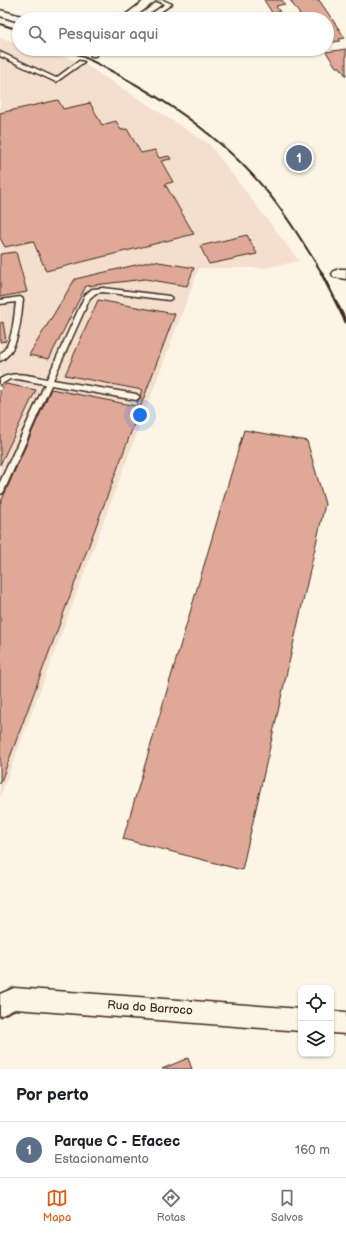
<!DOCTYPE html>
<html lang="pt">
<style>
body{margin:0;font-family:"Balsamiq Sans",sans-serif;background:#f2f2f2;color:#202124}
.controls{position:absolute;right:12px;bottom:12px;display:grid;overflow:hidden;border-radius:8px;box-shadow:0 1px 3px #0004}
.controls button{width:36px;height:36px;display:grid;place-items:center;padding:0;border:0;border-bottom:1px solid #e0e0e0;background:#fff;color:#202124;font:20px sans-serif}
.you{position:absolute;left:140px;top:415px;width:14px;height:14px;margin:-10px;border:3px solid #fff;border-radius:50%;background:#1a73e8;box-shadow:0 0 0 6px #1a73e833}
.badge{display:grid;place-items:center;width:26px;height:26px;border-radius:50%;background:#ea580c;color:#fff;font-size:13px;font-weight:700}
.pin{position:absolute;translate:-50% -50%;border:2px solid #fff;box-shadow:0 1px 4px #0006}
.list{margin:0;padding:0;list-style:none}
h2{display:flex;justify-content:space-between;align-items:center;height:52px;margin:0;padding:0 16px;font-size:17px}
h2 small{font-size:13px;font-weight:400;color:#757577}
.list li{display:grid;grid-template-columns:26px 1fr auto;gap:12px;align-items:center;box-sizing:border-box;height:56px;padding:0 16px;border-top:1px solid #e0e0e0}
.list b{display:block;font-size:15px;white-space:nowrap}
.list p{margin:0;font-size:13px;white-space:nowrap;color:#757577}
.list em{font-size:13px;font-style:normal;color:#757577}
.icon{flex:none;width:22px;height:22px;fill:none;stroke:currentColor;stroke-width:2;stroke-linecap:round;stroke-linejoin:round}
.map{position:relative;flex:none;width:346px;height:1069px;overflow:hidden}
.search{position:absolute;background:#fff;box-shadow:0 1px 3px #0004;left:12px;right:12px;top:12px;height:44px;display:flex;align-items:center;gap:10px;box-sizing:border-box;padding:0 14px;border-radius:22px;color:#757577;font-size:15px}
.sheet{height:108px;background:#fff}
nav{display:flex;justify-content:space-around;align-items:center;box-sizing:border-box;height:56px;border-top:1px solid #e0e0e0;background:#fff;font-size:11px;color:#757577}
nav a{display:grid;justify-items:center;gap:2px}
nav .on{color:#ea580c}
.map>svg:first-child{display:block}
.built{fill:#f4dece}
.building{fill:#e0a997;stroke:#3b2a1e}
.lines{fill:none;stroke-linecap:round;stroke-linejoin:round}
.lane-casing{stroke:#3b2a1e;stroke-width:3}
.street-casing{stroke:#3b2a1e;stroke-width:3}
.lane{fill:#fcf5e5;fill-rule:evenodd}
.street{fill:#fcf5e5;fill-rule:evenodd}
.rail-far1{stroke:#3b2a1e;stroke-width:2}
.rail{stroke:#3b2a1e;stroke-width:3}
.labels{text-anchor:middle;dominant-baseline:central;stroke-width:3.5;stroke-linejoin:round;paint-order:stroke}
.near-street-label{font-size:12px;fill:#3b2a1e;stroke:#fcf5e5}
</style>
<div class="map">
<svg width="346" height="1069" viewBox="0 0 346 1069">
<rect width="100%" height="100%" fill="#fcf5e5"/>
<filter id="ink" filterUnits="userSpaceOnUse"><feTurbulence type="fractalNoise" baseFrequency=".025" numOctaves="2"/><feDisplacementMap in="SourceGraphic" scale="8" xChannelSelector="R" yChannelSelector="G"/><feConvolveMatrix kernelMatrix="1 2 1 2 8 2 1 2 1" color-interpolation-filters="sRGB"/></filter>
<g filter="url(#ink)">
<polygon class="built" points="0,38 19,43 19,49 38,49 81,62 209,144 299,261 265,268 199,268 0,797"/>
<g class="building">
<polygon points="264,0 282,0 285,4 276,6 280,12 277,12 282,19 276,19"/>
<polygon points="290,0 319,0 345,38 339,39 340,41 327,43 327,19 303,19"/>
<polygon points="346,49 346,76 340,67 336,67 326,52"/>
<polygon points="58,100 63,109 90,103 102,125 116,121 121,130 127,129 141,153 155,150 159,158 169,156 171,159 161,161 173,182 165,184 194,234 46,271 33,241 5,247 0,238 0,113"/>
<polygon points="247,235 257,254 209,264 200,246"/>
<polygon points="16,252 27,292 0,297 0,254"/>
<polygon points="153,261 194,268 187,286 145,279 86,286 49,359 29,355 75,279"/>
<polygon points="98,300 175,314 0,784 0,504 51,389 136,406 142,390 65,375"/>
<polygon points="3,322 6,341 0,342 0,323"/>
<polygon points="6,384 36,390 0,465 0,390"/>
<polygon points="244,430 307,441 325,504 242,870 123,839"/>
<polygon points="188,1058 192,1069 162,1069"/>
</g>
<g class="lines">
<defs>
<g id="lane">
<polygon points="155,0 163,0 172,4 150,19 144,19 165,4"/>
<polygon points="98,49 104,49 95,56 91,56 91,54"/>
<polygon points="0,52 56,78 79,61 84,62 56,82 0,56"/>
<path d="M103 288 169 296 172 298 169 300 103 292 96 293 90 298 53 380 136 394 140 397 136 400 51 385 4 491 3 493 0 494V482L45 384 17 379H10L0 385V379C14 370 31 376 47 379L85 295 92 289Z"/>
<path d="M20 297 23 299C21 317 19 353 0 361V354C13 345 14 317 16 302L0 304V300Z"/>
</g>
<g id="street">
<polygon points="145,0 157,0 132,19 120,19"/>
<polygon points="0,10 25,17 26,19 19,19 19,22 0,16"/>
<polygon points="339,269 346,269 346,279 334,277 332,274 334,271"/>
<polygon points="14,988 301,1009 301,1031 15,1009 0,1016 0,994"/>
<polygon points="331,1011 346,1012 346,1034 331,1033"/>
</g>
</defs>
<use href="#lane" class="lane-casing"/>
<use href="#street" class="street-casing"/>
<use href="#lane" class="lane"/>
<use href="#street" class="street"/>
<g class="rail-far1">
<polyline points="0,24 19,30"/>
<path d="M67 49C140 83 211 125 264 188 286 214 304 244 322 273"/>
</g>
<polyline class="rail" points="321,272 346,322"/>
</g>
</g>
<g class="labels">
<g class="near-street-label">
<text transform="translate(150 1008) rotate(4)">Rua do Barroco</text>
</g>
</g>
</svg>
<div class="controls">
<button><svg class="icon" aria-label="locate" viewBox="0 0 24 24"><circle cx="12" cy="12" r="6"/><path d="M12 2v4M12 18v4M2 12h4M18 12h4"/></svg></button>
<button><svg class="icon" aria-label="layers" viewBox="0 0 24 24"><path d="M12 4l9 5-9 5-9-5zM3 14l9 5 9-5"/></svg></button>
</div>
<div class="you"></div>
<div class="pin badge" style="left:299px;top:158px;background:#5c6f8a">1</div>
<div class="search"><svg class="icon" aria-label="search" viewBox="0 0 24 24"><circle cx="10" cy="10" r="6"/><path d="M15 15l6 6"/></svg>Pesquisar aqui</div>
</div>
<section class="sheet">
<h2>Por perto<small></small></h2>
<ul class="list">
<li><span class="badge" style="background:#5c6f8a">1</span><div><b>Parque C - Efacec</b><p>Estacionamento</p></div><em>160 m</em></li>
</ul>
</section>
<nav>
<a class="on"><svg class="icon" aria-label="map" viewBox="0 0 24 24"><path d="M3 6l6-2 6 2 6-2v14l-6 2-6-2-6 2zM9 4v14M15 6v14"/></svg>Mapa</a>
<a><svg class="icon" aria-label="directions" viewBox="0 0 24 24"><path d="M12 3l9 9-9 9-9-9zM9 14v-3h6M13 9l2 2-2 2"/></svg>Rotas</a>
<a><svg class="icon" aria-label="saved" viewBox="0 0 24 24"><path d="M7 4h10v16l-5-4-5 4z"/></svg>Salvos</a>
</nav>
